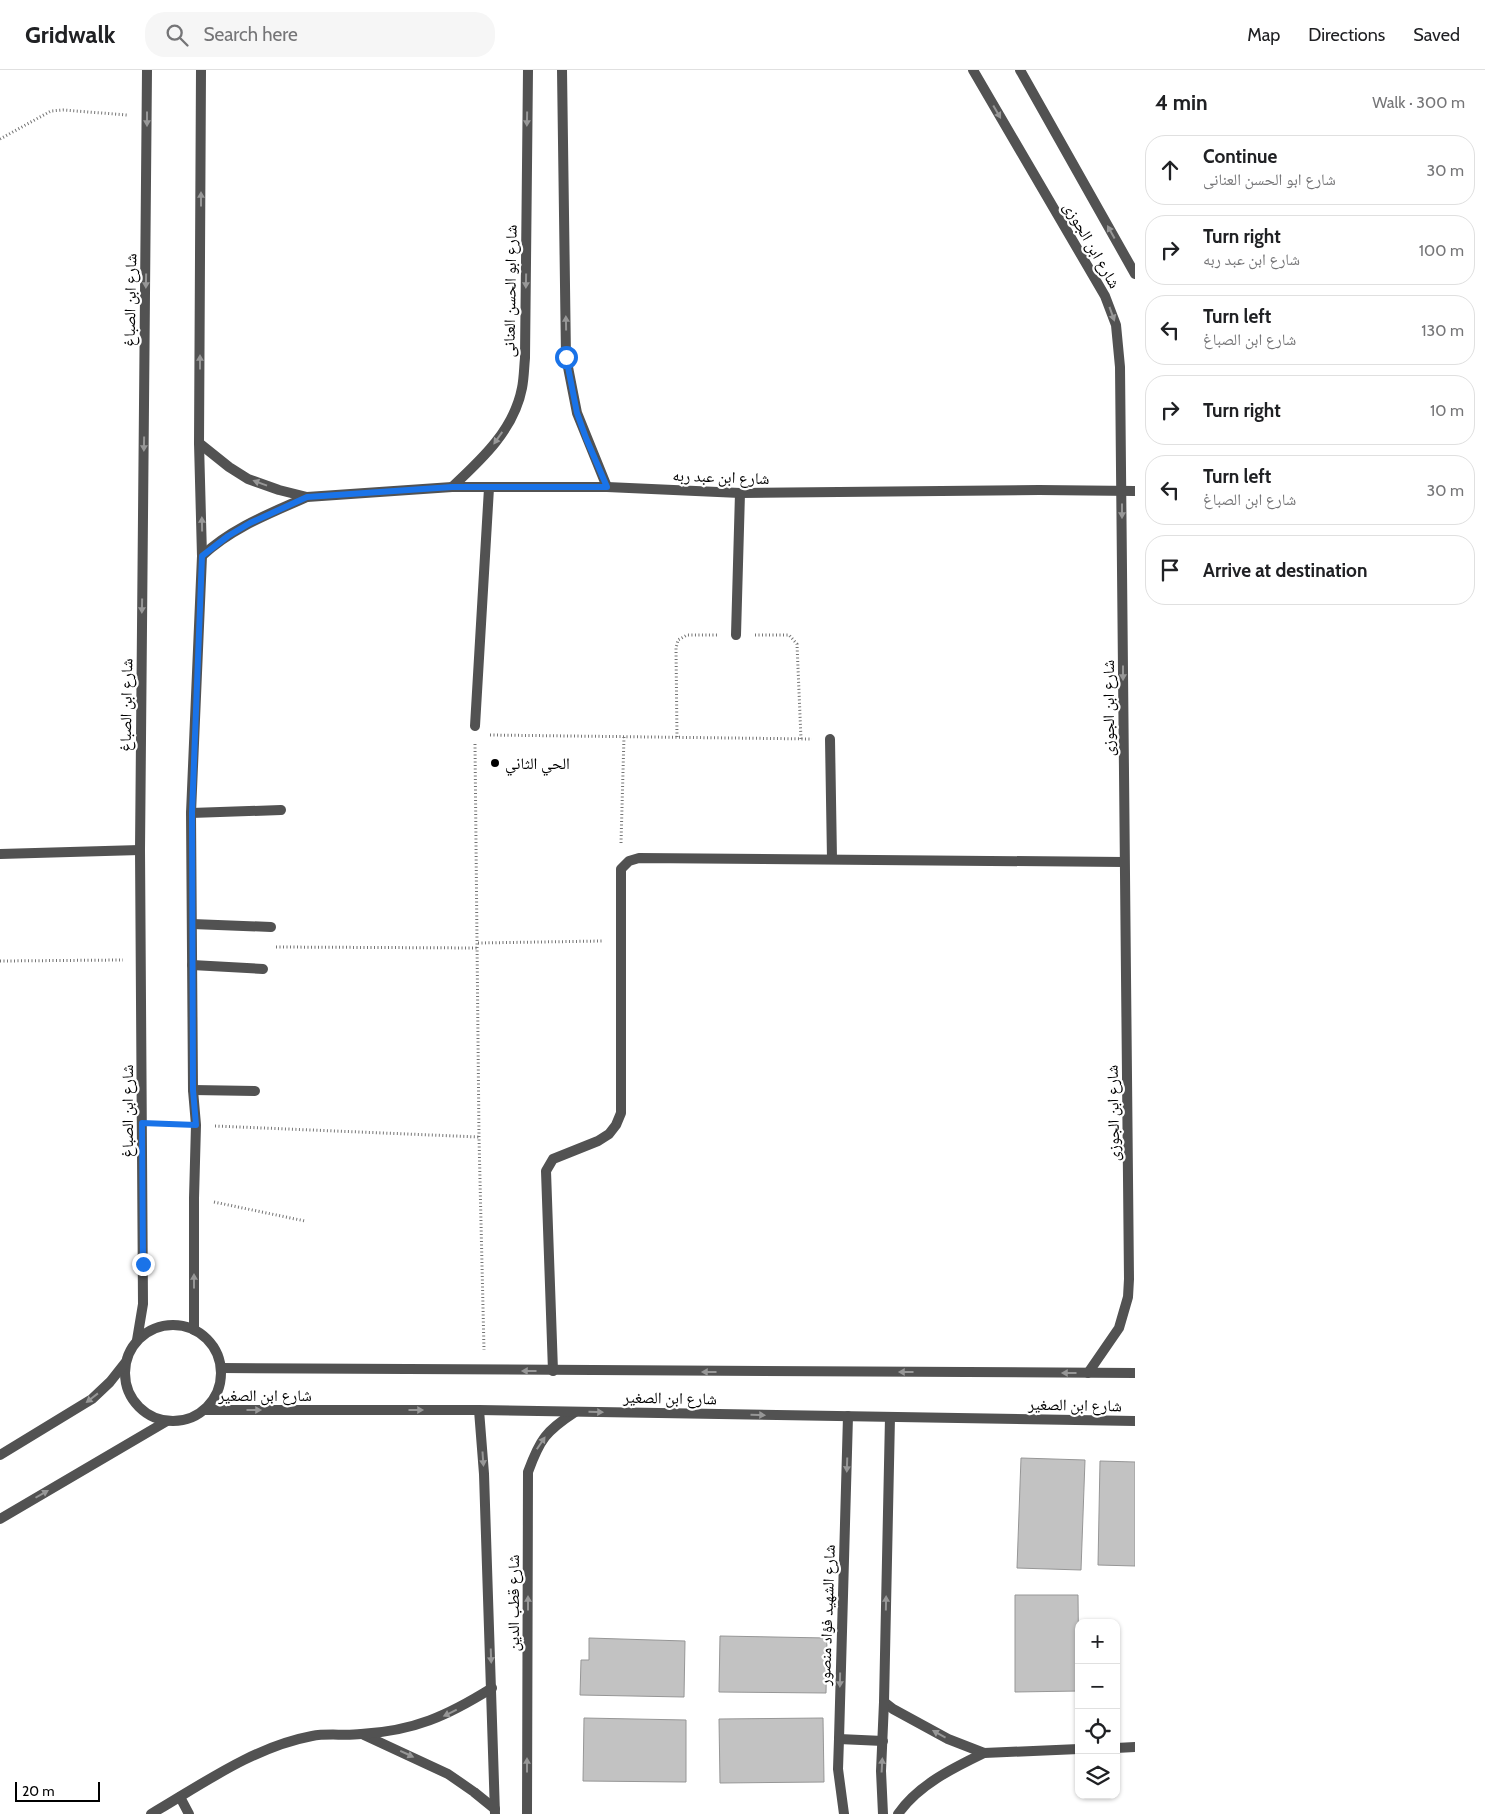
<!DOCTYPE html>
<meta charset="utf-8">
<style>
body{margin:0;font-family:Cabin,"Noto Naskh Arabic",sans-serif;background:#f6f6f6;color:#202124}
.controls{position:absolute;right:15px;bottom:15px;display:grid;overflow:hidden;border-radius:10px;box-shadow:0 1px 4px #0004}
.controls button{width:45px;height:45px;display:grid;place-items:center;padding:0;border:0;border-bottom:1px solid #e0e0e0;background:#fff;color:#202124;font:25px sans-serif}
.scale{position:absolute;left:15px;bottom:12px;width:85px;box-sizing:border-box;padding-left:5px;border:2px solid #000;border-top:0;font-size:14px;line-height:18px;white-space:nowrap;color:#000;-webkit-text-stroke:4px #fff;paint-order:stroke}
.stop{position:absolute;width:15px;height:15px;margin:-11px;border:4px solid #1a73e8;border-radius:50%;background:#fff}
.stop.end{background:#1a73e8;border-color:#fff;box-shadow:0 1px 5px #0008}
.list{margin:0;padding:0;list-style:none}
h2{display:flex;justify-content:space-between;align-items:center;height:65px;margin:0;padding:0 20px;font-size:21px}
h2 small{font-size:16px;font-weight:400;color:#757577}
.list li{display:grid;grid-template-columns:32px 1fr auto;gap:15px;align-items:center;box-sizing:border-box;height:70px;margin:0 10px 10px;padding:0 10px;border:1px solid #e0e0e0;border-radius:20px}
.list b{display:block;font-size:19px;white-space:nowrap}
.list p{margin:0;font-size:16px;white-space:nowrap;color:#757577}
.list em{font-size:16px;font-style:normal;color:#757577}
.icon{flex:none;width:28px;height:28px;fill:none;stroke:currentColor;stroke-width:2;stroke-linecap:round;stroke-linejoin:round}
.map{position:relative;flex:none;width:1135px;height:1744px;overflow:hidden}
header{display:flex;align-items:center;gap:30px;box-sizing:border-box;height:70px;padding:0 25px;background:#fff;border-bottom:1px solid #e0e0e0}
header strong{font-size:24px}
nav{display:flex;gap:28px;margin-inline-start:auto;font-size:18px}
.search{width:350px;height:45px;background:#f6f6f6;display:flex;align-items:center;gap:12px;box-sizing:border-box;padding:0 18px;border-radius:20px;color:#757577;font-size:19px}
main{display:flex}
aside{flex:1;background:#fff}
.map>svg:first-child{display:block}
.building{fill:#c2c2c2;stroke:#969696}
.lines{fill:none;stroke-linecap:round;stroke-linejoin:round}
.path{stroke:#747474;stroke-width:3;stroke-dasharray:1 2.5;stroke-linecap:butt}
.service{stroke:#525252;stroke-width:10}
.minor{stroke:#525252;stroke-width:10}
.tertiary{stroke:#525252;stroke-width:10}
.oneway{fill:#979797}
.route{stroke:#1a73e8;stroke-width:6}
.poi-dot{fill:#000;stroke:#fff;stroke-width:2}
.labels{text-anchor:middle;dominant-baseline:central;stroke-width:4.5;stroke-linejoin:round;paint-order:stroke}
.street-label{font-size:16px;fill:#000;stroke:#fff}
.poi-label{font-size:16px;fill:#000;stroke:#fff;text-anchor:start}
</style>
<header>
<strong>Gridwalk</strong>
<div class="search"><svg class="icon" aria-label="search" viewBox="0 0 24 24"><circle cx="10" cy="10" r="6"/><path d="M15 15l6 6"/></svg>Search here</div>
<nav><a>Map</a><a>Directions</a><a>Saved</a></nav>
</header>
<main>
<div class="map">
<svg width="1135" height="1744" viewBox="0 0 1135 1744">
<rect width="100%" height="100%" fill="#fff"/>
<g class="building">
<polygon points="1021,1388 1085,1390 1081,1500 1017,1498"/>
<polygon points="1100,1391 1135,1392 1135,1496 1098,1495"/>
<polygon points="1015,1525 1078,1525 1079,1621 1015,1622"/>
<polygon points="720,1566 827,1568 826,1623 719,1622"/>
<polygon points="589,1568 685,1571 684,1627 580,1625 581,1590 589,1590"/>
<polygon points="584,1648 686,1650 686,1712 583,1711"/>
<polygon points="823,1648 824,1712 720,1713 719,1649"/>
</g>
<g class="lines">
<g class="path">
<polyline points="0,69 51,41 63,40 127,45"/>
<polyline points="755,565 789,565 797,574 801,669"/>
<polyline points="490,665 812,669"/>
<polyline points="677,667 676,578 678,570 687,565 718,565"/>
<polyline points="475,674 479,1067 484,1280"/>
<polyline points="621,773 624,666"/>
<polyline points="478,873 602,871"/>
<polyline points="276,877 478,878"/>
<polyline points="0,891 123,890"/>
<polyline points="160,1054 177,1054"/>
<polyline points="215,1056 479,1067"/>
<polyline points="214,1132 305,1151"/>
</g>
<g class="service">
<polyline points="736,565 740,423"/>
<polyline points="475,656 489,418"/>
<polyline points="830,669 832,789"/>
<polyline points="191,743 281,740"/>
<polyline points="0,784 140,780"/>
<polyline points="192,854 271,857"/>
<polyline points="192,895 263,899"/>
<polyline points="193,1020 255,1021"/>
<polyline points="553,1301 546,1101 553,1089 598,1071 609,1064 616,1055 621,1043 621,799 629,791 639,788 1124,792"/>
<polyline points="180,1727 189,1744"/>
</g>
<g class="minor">
<polyline points="562,0 566,287 577,343 607,417"/>
<polyline points="973,0 1105,226 1116,255 1120,297 1129,1209 1128,1227 1119,1258 1088,1303"/>
<polyline points="1020,0 1135,204"/>
<polyline points="199,373 229,397 248,409 279,420 307,427 452,417 607,417 740,423 1039,420 1135,421"/>
<path d="M452 417C481 390 514 360 522 318 524 308 524 298 525 288L528 0"/>
<path d="M202 486C231 458 271 443 307 427"/>
<polyline points="479,1340 484,1404 495,1744"/>
<polyline points="884,1632 893,1639 948,1669 984,1683 1079,1679"/>
<polyline points="364,1665 448,1704 474,1722 495,1739"/>
<polyline points="839,1669 883,1671"/>
<polyline points="1116,1678 1135,1677"/>
<path d="M151 1744C201 1715 253 1677 312 1666 327 1663 345 1666 361 1664 414 1661 447 1646 492 1618"/>
<path d="M527 1744 528 1402C540 1369 546 1361 575 1342"/>
<polyline points="844,1744 838,1699 839,1669 848,1346"/>
<polyline points="883,1744 881,1701 884,1632 890,1347"/>
<path d="M898 1744C918 1715 953 1698 984 1683"/>
</g>
<g class="tertiary">
<circle cx="173" cy="1303" r="48"/>
<polyline points="194,1260 194,1128 196,1055 193,1020 191,743 202,486 199,373 201,0"/>
<polyline points="137,1270 143,1234 140,780 147,0"/>
<polyline points="221,1298 1135,1303"/>
<polyline points="205,1340 479,1340 1135,1351"/>
<polyline points="0,1385 92,1329 110,1312 125,1293"/>
<polyline points="0,1449 167,1351"/>
</g>
</g>
<defs><path id="oneway-solid" d="M-6-.8H1V-3.2L6.5 0L1 3.2V.8H-6Z" transform="scale(1.25)"/></defs>
<g class="oneway">
<use href="#oneway-solid" transform="translate(997 42) rotate(60)"/>
<use href="#oneway-solid" transform="translate(147 49) rotate(90)"/>
<use href="#oneway-solid" transform="translate(527 49) rotate(91)"/>
<use href="#oneway-solid" transform="translate(201 129) rotate(-90)"/>
<use href="#oneway-solid" transform="translate(1111 162) rotate(-119)"/>
<use href="#oneway-solid" transform="translate(146 211) rotate(91)"/>
<use href="#oneway-solid" transform="translate(526 211) rotate(91)"/>
<use href="#oneway-solid" transform="translate(1112 244) rotate(70)"/>
<use href="#oneway-solid" transform="translate(566 253) rotate(-91)"/>
<use href="#oneway-solid" transform="translate(200 292) rotate(-90)"/>
<use href="#oneway-solid" transform="translate(498 368) rotate(125)"/>
<use href="#oneway-solid" transform="translate(144 374) rotate(91)"/>
<use href="#oneway-solid" transform="translate(260 413) rotate(-160)"/>
<use href="#oneway-solid" transform="translate(1122 441) rotate(90)"/>
<use href="#oneway-solid" transform="translate(202 454) rotate(-91)"/>
<use href="#oneway-solid" transform="translate(142 536) rotate(91)"/>
<use href="#oneway-solid" transform="translate(1123 603) rotate(90)"/>
<use href="#oneway-solid" transform="translate(194 1211) rotate(-90)"/>
<use href="#oneway-solid" transform="translate(529 1301) rotate(-180)"/>
<use href="#oneway-solid" transform="translate(709 1302) rotate(-180)"/>
<use href="#oneway-solid" transform="translate(906 1302) rotate(-180)"/>
<use href="#oneway-solid" transform="translate(1069 1303) rotate(-180)"/>
<use href="#oneway-solid" transform="translate(92 1328) rotate(142)"/>
<use href="#oneway-solid" transform="translate(254 1340)"/>
<use href="#oneway-solid" transform="translate(416 1340)"/>
<use href="#oneway-solid" transform="translate(596 1342) rotate(1)"/>
<use href="#oneway-solid" transform="translate(758 1345) rotate(1)"/>
<use href="#oneway-solid" transform="translate(541 1373) rotate(-56)"/>
<use href="#oneway-solid" transform="translate(483 1389) rotate(86)"/>
<use href="#oneway-solid" transform="translate(847 1395) rotate(92)"/>
<use href="#oneway-solid" transform="translate(42 1424) rotate(-30)"/>
<use href="#oneway-solid" transform="translate(528 1533) rotate(-90)"/>
<use href="#oneway-solid" transform="translate(886 1533) rotate(-89)"/>
<use href="#oneway-solid" transform="translate(491 1586) rotate(88)"/>
<use href="#oneway-solid" transform="translate(840 1610) rotate(91)"/>
<use href="#oneway-solid" transform="translate(450 1643) rotate(154)"/>
<use href="#oneway-solid" transform="translate(939 1664) rotate(-151)"/>
<use href="#oneway-solid" transform="translate(407 1684) rotate(25)"/>
<use href="#oneway-solid" transform="translate(527 1695) rotate(-90)"/>
<use href="#oneway-solid" transform="translate(882 1695) rotate(-87)"/>
</g>
<g class="lines">
<polyline class="route" points="143,1194 142,1053 196,1055 193,1020 192,743 202,486 228,466 250,453 307,427 452,417 607,417 586,368 577,343 566,287"/>
</g>
<circle class="poi-dot" cx="495" cy="693" r="5"/>
<g class="labels">
<g class="street-label">
<text transform="translate(1092 175) rotate(60)">شارع ابن الجوزى</text>
<text transform="translate(510 221) rotate(-89)">شارع ابو الحسن العنانى</text>
<text transform="translate(130 230) rotate(-89)">شارع ابن الصباغ</text>
<text transform="translate(721 407) rotate(2)">شارع ابن عبد ربه</text>
<text transform="translate(126 635) rotate(-89)">شارع ابن الصباغ</text>
<text transform="translate(1108 638) rotate(-90)">شارع ابن الجوزى</text>
<text transform="translate(127 1041) rotate(-90)">شارع ابن الصباغ</text>
<text transform="translate(1113 1043) rotate(-91)">شارع ابن الجوزى</text>
<text x="265" y="1325">شارع ابن الصغير</text>
<text transform="translate(670 1328) rotate(1)">شارع ابن الصغير</text>
<text transform="translate(1075 1335) rotate(1)">شارع ابن الصغير</text>
<text transform="translate(513 1533) rotate(-90)">شارع قطب الدين</text>
<text transform="translate(827 1545) rotate(-88)">شارع الشهيد فؤاد منصور</text>
</g>
<g class="poi-label">
<text x="505" y="693">الحي الثاني</text>
</g>
</g>
</svg>
<div class="controls">
<button>+</button>
<button>−</button>
<button><svg class="icon" aria-label="locate" viewBox="0 0 24 24"><circle cx="12" cy="12" r="6"/><path d="M12 2v4M12 18v4M2 12h4M18 12h4"/></svg></button>
<button><svg class="icon" aria-label="layers" viewBox="0 0 24 24"><path d="M12 4l9 5-9 5-9-5zM3 14l9 5 9-5"/></svg></button>
</div>
<div class="scale">20 m</div>
<div class="stop" style="left:566px;top:287px"></div>
<div class="stop end" style="left:143px;top:1194px"></div>
</div>
<aside>
<h2>4 min<small>Walk · 300 m</small></h2>
<ul class="list">
<li><svg class="icon" aria-label="ahead" viewBox="0 0 24 24"><path d="M12 20V5M6 11l6-6 6 6"/></svg><div><b>Continue</b><p>شارع ابو الحسن العنانى</p></div><em>30 m</em></li>
<li><svg class="icon" aria-label="right" viewBox="0 0 24 24"><path d="M7 20v-9h11M14 6l5 5-5 5"/></svg><div><b>Turn right</b><p>شارع ابن عبد ربه</p></div><em>100 m</em></li>
<li><svg class="icon" aria-label="left" viewBox="0 0 24 24"><path d="M17 20v-9H6M10 6l-5 5 5 5"/></svg><div><b>Turn left</b><p>شارع ابن الصباغ</p></div><em>130 m</em></li>
<li><svg class="icon" aria-label="right" viewBox="0 0 24 24"><path d="M7 20v-9h11M14 6l5 5-5 5"/></svg><div><b>Turn right</b></div><em>10 m</em></li>
<li><svg class="icon" aria-label="left" viewBox="0 0 24 24"><path d="M17 20v-9H6M10 6l-5 5 5 5"/></svg><div><b>Turn left</b><p>شارع ابن الصباغ</p></div><em>30 m</em></li>
<li><svg class="icon" aria-label="arrive" viewBox="0 0 24 24"><path d="M6 21V4h12l-3 4 3 4H6"/></svg><div><b>Arrive at destination</b></div></li>
</ul>
</aside>
</main>
